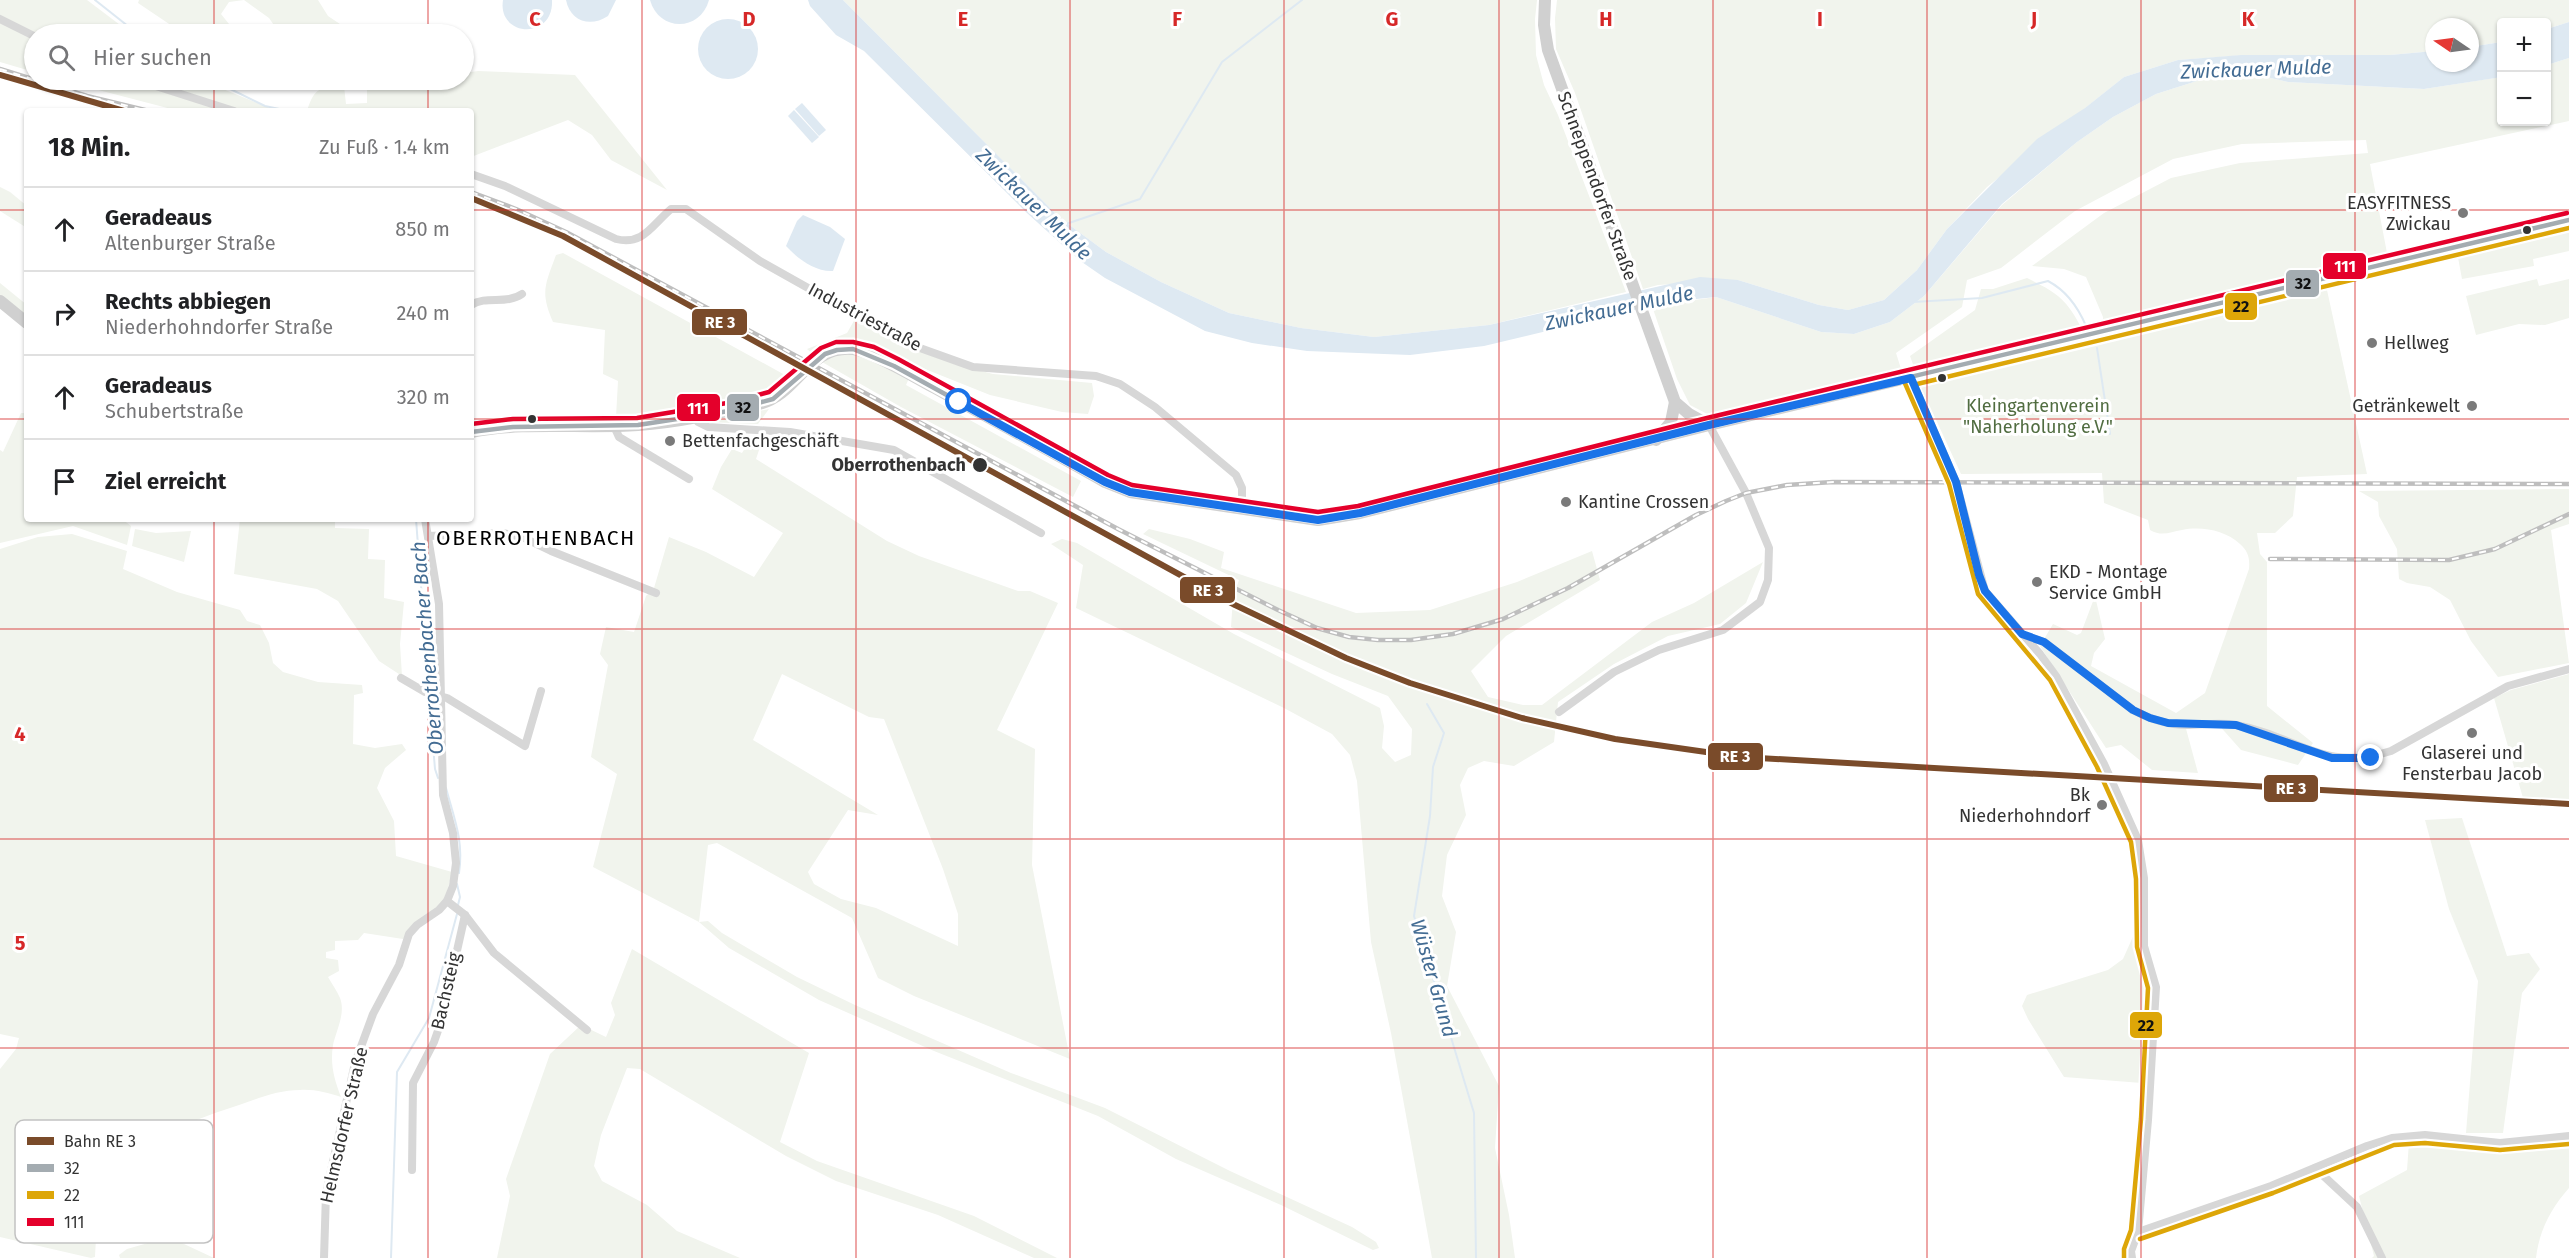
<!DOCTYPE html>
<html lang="de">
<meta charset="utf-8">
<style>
body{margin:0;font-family:"Fira Sans",sans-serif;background:#f2f2f2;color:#202124}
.controls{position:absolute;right:18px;top:18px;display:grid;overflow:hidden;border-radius:6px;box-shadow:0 2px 4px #0004}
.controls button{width:54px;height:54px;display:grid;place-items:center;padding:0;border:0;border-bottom:2px solid #e0e0e0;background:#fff;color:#202124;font:30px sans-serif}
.compass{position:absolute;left:2425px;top:18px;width:54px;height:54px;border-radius:50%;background:#fff;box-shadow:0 2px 4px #0004;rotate:283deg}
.stop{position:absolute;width:18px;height:18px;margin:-14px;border:4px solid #1a73e8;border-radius:50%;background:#fff}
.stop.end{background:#1a73e8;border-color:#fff;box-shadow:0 2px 6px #0008}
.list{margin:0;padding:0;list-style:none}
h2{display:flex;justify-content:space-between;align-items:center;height:78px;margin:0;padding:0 24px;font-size:26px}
h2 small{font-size:20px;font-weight:400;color:#757577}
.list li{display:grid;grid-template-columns:39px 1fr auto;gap:18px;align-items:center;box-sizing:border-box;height:84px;padding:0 24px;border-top:2px solid #e0e0e0}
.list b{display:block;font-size:22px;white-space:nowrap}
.list p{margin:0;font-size:20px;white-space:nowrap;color:#757577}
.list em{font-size:20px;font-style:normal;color:#757577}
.icon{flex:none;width:33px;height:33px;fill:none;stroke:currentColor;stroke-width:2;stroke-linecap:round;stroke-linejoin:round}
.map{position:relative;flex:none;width:2569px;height:1258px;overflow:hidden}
.search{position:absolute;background:#fff;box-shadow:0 2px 4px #0004;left:24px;top:24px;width:450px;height:66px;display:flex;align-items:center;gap:15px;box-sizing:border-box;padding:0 21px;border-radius:33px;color:#757577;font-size:22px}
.panel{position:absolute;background:#fff;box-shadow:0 2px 4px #0004;left:24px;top:108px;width:450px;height:414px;border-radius:6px}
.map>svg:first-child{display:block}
.green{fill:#f1f4ed;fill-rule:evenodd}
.water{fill:#dee9f2}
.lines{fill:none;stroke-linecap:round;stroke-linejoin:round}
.stream{stroke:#dee9f2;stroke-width:2}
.street{stroke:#d7d7d7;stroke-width:8}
.secondary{stroke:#d0d0d0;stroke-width:12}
.rail-casing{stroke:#bebebe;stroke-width:4.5}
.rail{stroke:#fff;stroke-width:2;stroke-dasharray:7;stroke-linecap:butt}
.bus-1-casing{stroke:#fff;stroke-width:9}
.bus-2-casing{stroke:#fff;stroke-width:9}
.bus-3-casing{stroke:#fff;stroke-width:9}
.bus-1{stroke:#a4acb1;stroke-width:4.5}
.bus-2{stroke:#dda608;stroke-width:4.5}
.bus-3{stroke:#e4002b;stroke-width:4.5}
.rail-1-casing{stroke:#fff;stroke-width:10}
.rail-1{stroke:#7a4b2a;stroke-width:6}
.route{stroke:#1a73e8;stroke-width:8}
.grid{fill:none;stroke:#d62828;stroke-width:1.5;stroke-opacity:0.55}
.poi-dot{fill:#7a7a7a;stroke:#fff;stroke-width:2}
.bus-dot{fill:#333;stroke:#fff;stroke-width:2}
.labels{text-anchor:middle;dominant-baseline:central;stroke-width:6;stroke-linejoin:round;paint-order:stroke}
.street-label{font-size:18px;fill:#333;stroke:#fff}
.poi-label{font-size:18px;fill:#333;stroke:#fff;text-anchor:start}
.park-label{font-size:18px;fill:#516d41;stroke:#fff}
.stop-label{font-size:18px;font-weight:bold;fill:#333;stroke:#fff;text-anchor:end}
.water-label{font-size:20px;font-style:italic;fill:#436c93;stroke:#fff}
.quarter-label{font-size:21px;letter-spacing:1.5px;fill:#000;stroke:#fff}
.key{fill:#fff;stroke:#c2c2c2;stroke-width:1.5}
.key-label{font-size:16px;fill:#333}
.grid-label{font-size:20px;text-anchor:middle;font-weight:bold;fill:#d62828;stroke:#fff;stroke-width:6;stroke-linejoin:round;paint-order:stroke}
.line-badge{stroke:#fff;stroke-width:2}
.badge-label{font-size:16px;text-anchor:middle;font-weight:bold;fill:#fff}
.pale-badge-label{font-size:16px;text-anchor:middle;font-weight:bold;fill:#111}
</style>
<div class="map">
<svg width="2569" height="1258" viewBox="0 0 2569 1258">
<rect width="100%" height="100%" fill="#fff"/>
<g class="green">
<polygon points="0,0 87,0 132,34 34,34 34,72 0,62"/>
<polygon points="139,0 318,0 328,16 346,28 348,34 280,34 269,18 244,0 229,2 221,14 237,34 184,34 138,3"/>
<polygon points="843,0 1537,0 1535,19 1536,55 1544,85 1558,115 1626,292 1489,325 1374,337 1301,328 1229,313 1161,282 1106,252 1060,218"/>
<polygon points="1557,0 2569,0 2569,22 2547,29 2546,22 2502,22 2501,42 2470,47 2470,27 2434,27 2434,51 2390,55 2246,55 2178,60 2124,77 1987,187 1947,229 1917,270 1884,300 1848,310 1819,305 1738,280 1658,285 1643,289 1575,93 1556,49 1555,18"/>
<polygon points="2569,58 2569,121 2370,164 2387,253 2103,327 2103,317 2086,277 2064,269 2032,266 2104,213 2171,178 2240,163 2368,153 2366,140 2242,144 2173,159 2075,211 2001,268 1967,280 1962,307 1896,353 1902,372 1715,418 1690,405 1677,379 1652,306 1716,297 1821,332 1854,334 1890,322 1924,296 2002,205 2077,142 2113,117 2156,94 2200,80 2262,76 2288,82 2424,89 2501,77 2502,122 2546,122 2547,65"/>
<path d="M478 71 575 75 667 190 611 160 592 135 568 120 471 157V111H307C315 86 320 88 344 86L346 104 367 103V84L405 80H464V73Z"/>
<polygon points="60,80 201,80 277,111 179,111"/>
<polygon points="0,187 10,192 27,206 27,228 0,211"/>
<polygon points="2569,227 2569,251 2533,259 2534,266 2462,279 2457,252"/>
<path d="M563 253 785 375C758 410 659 414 616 417L618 381 603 374 605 330 553 322C540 292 545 285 556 255Z"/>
<path d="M2027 278C2057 293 2066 298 2082 329L1915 370 1910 356 1975 310 1981 289H1993Z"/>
<polygon points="2537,279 2539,286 2569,279 2569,318 2545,325 2519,324 2476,335 2466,296"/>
<polygon points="0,283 27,305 27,318 0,296"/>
<path d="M2327 290 2367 474 2297 477 2293 516 2275 533H2257L2260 554 2267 562V706L2313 743 2298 765 2241 750 2217 723 2185 725 2198 773 2152 770 2121 745 2106 748 2040 646 2053 624 2077 635 2081 633 2095 596 2105 639 2094 653 2091 666 2176 713 2205 693 2249 569C2250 558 2248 551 2240 544 2225 530 2201 526 2182 530 2170 532 2162 537 2150 530L2148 520 2104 503 2102 473 1961 474 1920 385Z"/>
<polygon points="855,319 955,364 993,374 1092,383 1094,396 1088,414 1062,412 990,395 915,365 906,385 1081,481 1073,497 901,407 822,362 807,349 847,333"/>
<polygon points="769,409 758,424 707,422"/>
<polygon points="21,413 27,413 27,519 122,519 131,526 127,545 73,526 0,543 0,450 3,452"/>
<path d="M750 440 761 444 756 459 887 541 919 556 1018 591H1030L1058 603 997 730 1035 749 1032 865 1070 1059 914 996 878 978 852 918 717 843 708 845 699 922 708 921 722 933 797 977 855 1005 1011 1073 1105 1108 1230 1171 1352 1227 1376 1242 1379 1248 1373 1250 1281 1205 1176 1159 1098 1116 934 1051 819 1000 729 948 699 922 593 867 617 774 591 757 608 665 600 654 606 627 634 632 646 596 654 588 669 537 706 552 754 577 783 533 712 489 721 467 732 449 742 453ZM782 674 869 717 884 719 943 869 958 914V946L876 908 841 899 814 884 808 872 848 810 878 815 753 740Z"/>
<polygon points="2569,489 2569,524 2551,530 2569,663 2498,677 2471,641 2450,600 2430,587 2407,583 2399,579 2397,549 2379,516 2378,502 2359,491"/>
<polygon points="240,519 335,519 335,528 369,529 368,559 385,560 384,598 404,602 400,644 402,676 379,661 338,601 317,589 234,574"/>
<polygon points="135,529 156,533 191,531 184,562 132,546"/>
<polygon points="1149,529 1190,539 1224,552 1221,568 1356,613 1430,610 1517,582 1592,551 1600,580 1506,636 1471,671 1488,697 1523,705 1542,705 1652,622 1694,603 1763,562 1746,603 1720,624 1668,636 1614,664 1558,702 1554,742 1514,766 1484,761 1468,768 1460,785 1466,815 1447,855 1442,896 1456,932 1447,986 1499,1086 1495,1148 1509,1215 1515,1258 1432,1258 1391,1033 1371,942 1357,781 1350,755 1332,734 1284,708 1076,608 1083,565 1051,544 1062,539 1077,543 1234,634 1380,708 1384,726 1382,748 1395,762 1411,755 1412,729 1388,696 1332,674 1231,627 1233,597 1239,580 1143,534"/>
<path d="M72 534 127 551 123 569 177 592 240 610 247 621 260 625 269 643 273 663 283 672 318 682 362 685 363 693 354 695 353 744 375 748 402 744 406 750 385 768 377 788 394 821 396 856 452 872C444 912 434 913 403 939L364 933 358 940 335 941V950L326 952V958L338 960 339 971 328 977C332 984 337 991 340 998 346 1013 336 1031 333 1045 330 1064 334 1079 341 1097 328 1093 314 1089 300 1090 280 1090 261 1097 242 1104 195 1119 140 1139 110 1181 95 1201 97 1234 95 1257L91 1258 0 1237V1069L16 1049 19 1038 0 1034V549L38 537Z"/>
<polygon points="2569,674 2569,801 2523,798 2494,698 2511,690"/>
<polygon points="2462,818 2507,956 2529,953 2540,969 2522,993 2503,1133 2466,1133 2478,981 2449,909 2425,820"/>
<polygon points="2135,932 2147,976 2142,1083 2064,1077 2028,1019 2022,1006 2027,995 2108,970 2123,959"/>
<polygon points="632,949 809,1053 780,1142 817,1161 974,1216 1057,1258 1034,1258 938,1215 836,1181 786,1156 640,1069 627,1068 601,1135 594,1166 602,1181 647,1205 677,1231 740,1258 497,1258 510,1196 506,1179 550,1054 581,1025 606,1037 615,1015 611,1003"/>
<path d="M2409 1142 2506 1150 2569 1144V1188C2551 1208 2539 1231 2536 1258H2372L2374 1256 2359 1196 2407 1170Z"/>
<polygon points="169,1237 214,1258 120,1258 119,1255 127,1249"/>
</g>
<g class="water">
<path d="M503 0H552C554 41 497 37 503 0Z"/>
<path d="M566 0H616L608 16C590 28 570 21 566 0Z"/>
<path d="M650 0H709C700 32 659 32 650 0Z"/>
<polygon points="808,0 843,0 1060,218 1106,252 1161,282 1229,313 1301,328 1374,337 1489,325 1700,277 1738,280 1819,305 1848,310 1884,300 1917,270 1947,229 2037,139 2085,108 2124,77 2178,60 2241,55 2390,55 2434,51 2434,63 2470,63 2470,47 2501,42 2502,77 2424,89 2288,82 2262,76 2200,80 2156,94 2113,117 2077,142 2002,204 1924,296 1890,322 1854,334 1821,332 1716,297 1667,302 1484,346 1410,355 1307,351 1252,343 1205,331 1105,278 1079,260 1027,213 864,51 836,35 810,6"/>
<circle cx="728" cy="49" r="30"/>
<polygon points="2569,22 2569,58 2547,65 2547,29"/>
<polygon points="802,103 826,130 819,136 795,109"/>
<polygon points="794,110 819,137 812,143 788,116"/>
<path d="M803 215 830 227 845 239 833 271C815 272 798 259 786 246L797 221Z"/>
</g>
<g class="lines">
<g class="stream">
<polyline points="95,0 138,34"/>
<polyline points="212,80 265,106 289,111"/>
<polyline points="1066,224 1140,199 1222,62 1302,0"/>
<path d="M1913 302 1982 298 2048 281C2067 291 2078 307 2086 326"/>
<polyline points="2097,348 2110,434"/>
<polyline points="416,519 429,692"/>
<polyline points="429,697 435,769 438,778"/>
<polyline points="1427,704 1444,733 1433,767 1430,816 1414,916 1474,1113 1476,1258"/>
<path d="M446 788C454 818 464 841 459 873"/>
<polyline points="457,884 460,897 458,905"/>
<polyline points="391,1258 397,1072 429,1018 457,914"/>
</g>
<g class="street">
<polyline points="0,19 34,36"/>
<polyline points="137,80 234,111"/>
<path d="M471 174 505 186 616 239C643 246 652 225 671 209H686L760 261 906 343 973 367 1096 376 1120 384 1155 407 1236 475 1242 488V509"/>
<path d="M471 305C487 295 506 305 522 294"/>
<polyline points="1911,378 1956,482 1985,591 2040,654 2056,676 2104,764 2138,840 2144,878 2144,946 2156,987 2148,1120 2138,1232 2131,1251 2132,1258"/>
<polyline points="696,417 698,422 708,427 790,432 894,450 1041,533"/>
<polyline points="614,426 619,437 689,479"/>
<polyline points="428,536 503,533 522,537 551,551 656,593"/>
<path d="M2023 635 2044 642 2133 710C2150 719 2167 725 2186 725 2203 725 2220 722 2236 725 2298 736 2322 773 2391 751L2508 686 2569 669"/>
<polyline points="401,678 425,692 447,698 525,746 541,691"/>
<polyline points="1559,712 1614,672 1659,650 1723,630 1760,602 1768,580 1769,548 1746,493 1709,425"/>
<polyline points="447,901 465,915 494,953 587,1030"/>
<polyline points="2315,1168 2357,1207 2382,1258"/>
<polyline points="412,1170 413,1083 434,1042 441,1022 465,915"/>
<polyline points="2138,1232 2271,1186 2367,1146 2392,1138 2425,1135 2500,1143 2569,1136"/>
<polyline points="324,1258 326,1193 355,1063 373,1014 399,965 409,934 417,925 439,910 447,901 453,886 456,863 453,833 443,795 439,604 425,519"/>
</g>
<g class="secondary">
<polyline points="1545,0 1544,25 1548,50 1675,402 1689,414 1709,425"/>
<polyline points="0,301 27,323"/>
<path d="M471 432C527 421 582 429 638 425 679 422 719 413 759 404 799 394 807 345 853 349 872 351 916 378 935 388 991 419 1049 450 1105 482L1130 492 1318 520 1360 513 1709 425 2569 220"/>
<polyline points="1656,440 1671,422 1675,402"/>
</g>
<defs>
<g id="rail">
<polyline points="0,69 87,96 149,111"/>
<polyline points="471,192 516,209 566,232 1118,529 1278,610 1317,628 1349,637 1378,640 1411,640 1453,634 1503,619 1568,588 1696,515 1726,501 1746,493 1787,485 1833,482 2569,484"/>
<polyline points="2270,559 2449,560 2495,549 2569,514"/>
</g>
</defs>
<use href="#rail" class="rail-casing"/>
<use href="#rail" class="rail"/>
<defs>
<polyline id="bus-1" points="471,432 513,427 638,425 729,411 773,399 825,354 837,350 853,349 894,366 1105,482 1130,492 1318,520 1360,513 1709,425 2569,220"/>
<g id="bus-2">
<polyline points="1904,381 1949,484 1978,594 2050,680 2097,767 2131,842 2136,879 2137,947 2148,988 2141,1119 2131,1230 2124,1249 2124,1258"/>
<polyline points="1913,385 2569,228"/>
<polyline points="2140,1239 2273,1193 2394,1145 2425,1143 2500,1150 2569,1144"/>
</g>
<polyline id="bus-3" points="471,424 513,419 637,418 727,403 769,392 821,348 836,342 853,342 874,347 898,359 1108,475 1132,485 1318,512 1358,506 1707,418 2567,213"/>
</defs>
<use href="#bus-1" class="bus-1-casing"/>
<use href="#bus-2" class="bus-2-casing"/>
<use href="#bus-3" class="bus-3-casing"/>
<use href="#bus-1" class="bus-1"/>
<use href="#bus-2" class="bus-2"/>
<use href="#bus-3" class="bus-3"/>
<defs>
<g id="rail-1">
<polyline points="0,75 124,111"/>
<polyline points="471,198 563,236 1235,605 1346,658 1410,683 1522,718 1615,739 1741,757 2569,804"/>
</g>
</defs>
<use href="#rail-1" class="rail-1-casing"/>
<use href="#rail-1" class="rail-1"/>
</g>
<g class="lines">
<polyline class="route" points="959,402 1105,482 1130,492 1318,520 1360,513 1709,425 1911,378 1956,482 1979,575 1985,591 2022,634 2044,642 2133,710 2150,718 2168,723 2236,725 2332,758 2371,758"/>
</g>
<path class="grid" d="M214 0V34M428 0V34M642 0V1258M856 0V1258M1070 0V1258M1284 0V1258M1499 0V1258M1713 0V1258M1927 0V1258M2141 0V1258M2355 0V1258M214 80V111M428 80V111M0 210H27M471 210H2569M0 419H27M471 419H2569M214 519V1258M428 519V1258M0 629H2569M0 839H2569M0 1048H2569"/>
<g class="poi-dot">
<circle cx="2463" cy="213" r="6"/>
<circle cx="2372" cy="343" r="6"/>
<circle cx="2472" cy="406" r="6"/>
<circle cx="670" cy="441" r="6"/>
<circle cx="1566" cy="502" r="6"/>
<circle cx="2037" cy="582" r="6"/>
<circle cx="2472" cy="733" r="6"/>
<circle cx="2102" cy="805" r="6"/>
</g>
<g class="bus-dot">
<circle cx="2527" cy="230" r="5"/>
<circle cx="1942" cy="378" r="5"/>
<circle cx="532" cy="419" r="5"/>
<circle cx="980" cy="465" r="8"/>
</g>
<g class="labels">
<g class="street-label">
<text transform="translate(1597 186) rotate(70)">Schneppendorfer Straße</text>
<text transform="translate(865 317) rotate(28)">Industriestraße</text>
<text transform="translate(446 991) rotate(-77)">Bachsteig</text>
<text transform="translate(344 1125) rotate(-77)">Helmsdorfer Straße</text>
</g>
<g class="poi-label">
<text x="2451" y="203" text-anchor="end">EASYFITNESS<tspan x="2451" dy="21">Zwickau</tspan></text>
<text x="2384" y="343">Hellweg</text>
<text x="2460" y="406" text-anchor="end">Getränkewelt</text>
<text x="682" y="441">Bettenfachgeschäft</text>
<text x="1578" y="502">Kantine Crossen</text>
<text x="2049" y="572">EKD - Montage<tspan x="2049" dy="21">Service GmbH</tspan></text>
<text x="2472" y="753" text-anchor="middle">Glaserei und<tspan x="2472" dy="21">Fensterbau Jacob</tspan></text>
<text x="2090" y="795" text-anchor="end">Bk<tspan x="2090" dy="21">Niederhohndorf</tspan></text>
</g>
<g class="park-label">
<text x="2038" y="406">Kleingartenverein<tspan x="2038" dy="21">"Naherholung e.V."</tspan></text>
</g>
<g class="stop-label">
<text x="966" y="465">Oberrothenbach</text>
</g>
<g class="water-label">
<text transform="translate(2256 69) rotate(-2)">Zwickauer Mulde</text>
<text transform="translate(1034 204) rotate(44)">Zwickauer Mulde</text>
<text transform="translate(1619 308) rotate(-12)">Zwickauer Mulde</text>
<text transform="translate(427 648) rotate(-95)">Oberrothenbacher Bach</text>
<text transform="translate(1434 978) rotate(74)">Wüster Grund</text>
</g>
<g class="quarter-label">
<text x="536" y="538">OBERROTHENBACH</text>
</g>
</g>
<rect x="15" y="1120" width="198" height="123" rx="9" class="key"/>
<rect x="27" y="1137" width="27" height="8" fill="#7a4b2a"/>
<rect x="27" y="1164" width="27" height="8" fill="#a4acb1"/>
<rect x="27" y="1191" width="27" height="8" fill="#dda608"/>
<rect x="27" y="1218" width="27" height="8" fill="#e4002b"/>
<g class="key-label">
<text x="64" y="1147">Bahn RE 3</text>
<text x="64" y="1174">32</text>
<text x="64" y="1201">22</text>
<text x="64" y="1228">111</text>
</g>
<g class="grid-label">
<text x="535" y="26">C</text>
<text x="749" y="26">D</text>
<text x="963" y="26">E</text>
<text x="1177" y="26">F</text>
<text x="1392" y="26">G</text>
<text x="1606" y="26">H</text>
<text x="1820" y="26">I</text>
<text x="2034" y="26">J</text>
<text x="2248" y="26">K</text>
<text x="20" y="741">4</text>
<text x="20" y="950">5</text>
</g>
<g class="line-badge">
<rect x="2322" y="252" width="45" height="28" rx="6" fill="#e4002b"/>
<rect x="2285" y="269" width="35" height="29" rx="6" fill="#a4acb1"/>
<rect x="2224" y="292" width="34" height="29" rx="6" fill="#dda608"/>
<rect x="691" y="308" width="57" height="28" rx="6" fill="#7a4b2a"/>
<rect x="726" y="393" width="34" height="29" rx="6" fill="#a4acb1"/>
<rect x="676" y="393" width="45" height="29" rx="6" fill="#e4002b"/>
<rect x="1179" y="576" width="57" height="28" rx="6" fill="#7a4b2a"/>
<rect x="1707" y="742" width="57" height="29" rx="6" fill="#7a4b2a"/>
<rect x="2263" y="774" width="56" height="29" rx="6" fill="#7a4b2a"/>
<rect x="2129" y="1011" width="34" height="28" rx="6" fill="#dda608"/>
</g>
<g class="badge-label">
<text x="2345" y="272">111</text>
<text x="720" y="328">RE 3</text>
<text x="698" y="414">111</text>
<text x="1208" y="596">RE 3</text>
<text x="1735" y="762">RE 3</text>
<text x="2291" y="794">RE 3</text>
</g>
<g class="pale-badge-label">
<text x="2303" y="289">32</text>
<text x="2241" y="312">22</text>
<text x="743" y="413">32</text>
<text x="2146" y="1031">22</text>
</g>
</svg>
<div class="controls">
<button>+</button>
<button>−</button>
</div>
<svg class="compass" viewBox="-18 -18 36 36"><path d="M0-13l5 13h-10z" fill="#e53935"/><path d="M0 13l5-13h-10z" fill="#757577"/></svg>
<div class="stop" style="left:959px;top:402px"></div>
<div class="stop end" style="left:2371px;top:758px"></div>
<div class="search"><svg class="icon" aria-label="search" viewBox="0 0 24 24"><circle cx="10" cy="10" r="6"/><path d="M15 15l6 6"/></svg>Hier suchen</div>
<section class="panel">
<h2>18 Min.<small>Zu Fuß · 1.4 km</small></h2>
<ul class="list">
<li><svg class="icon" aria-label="ahead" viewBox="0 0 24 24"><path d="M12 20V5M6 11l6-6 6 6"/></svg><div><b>Geradeaus</b><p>Altenburger Straße</p></div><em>850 m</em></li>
<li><svg class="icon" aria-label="right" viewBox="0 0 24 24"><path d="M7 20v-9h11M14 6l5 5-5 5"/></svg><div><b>Rechts abbiegen</b><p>Niederhohndorfer Straße</p></div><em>240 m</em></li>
<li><svg class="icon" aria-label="ahead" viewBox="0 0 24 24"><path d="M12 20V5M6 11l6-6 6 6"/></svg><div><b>Geradeaus</b><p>Schubertstraße</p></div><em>320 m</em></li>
<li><svg class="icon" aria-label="arrive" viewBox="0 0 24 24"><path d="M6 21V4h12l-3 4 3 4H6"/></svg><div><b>Ziel erreicht</b></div></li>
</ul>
</section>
</div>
